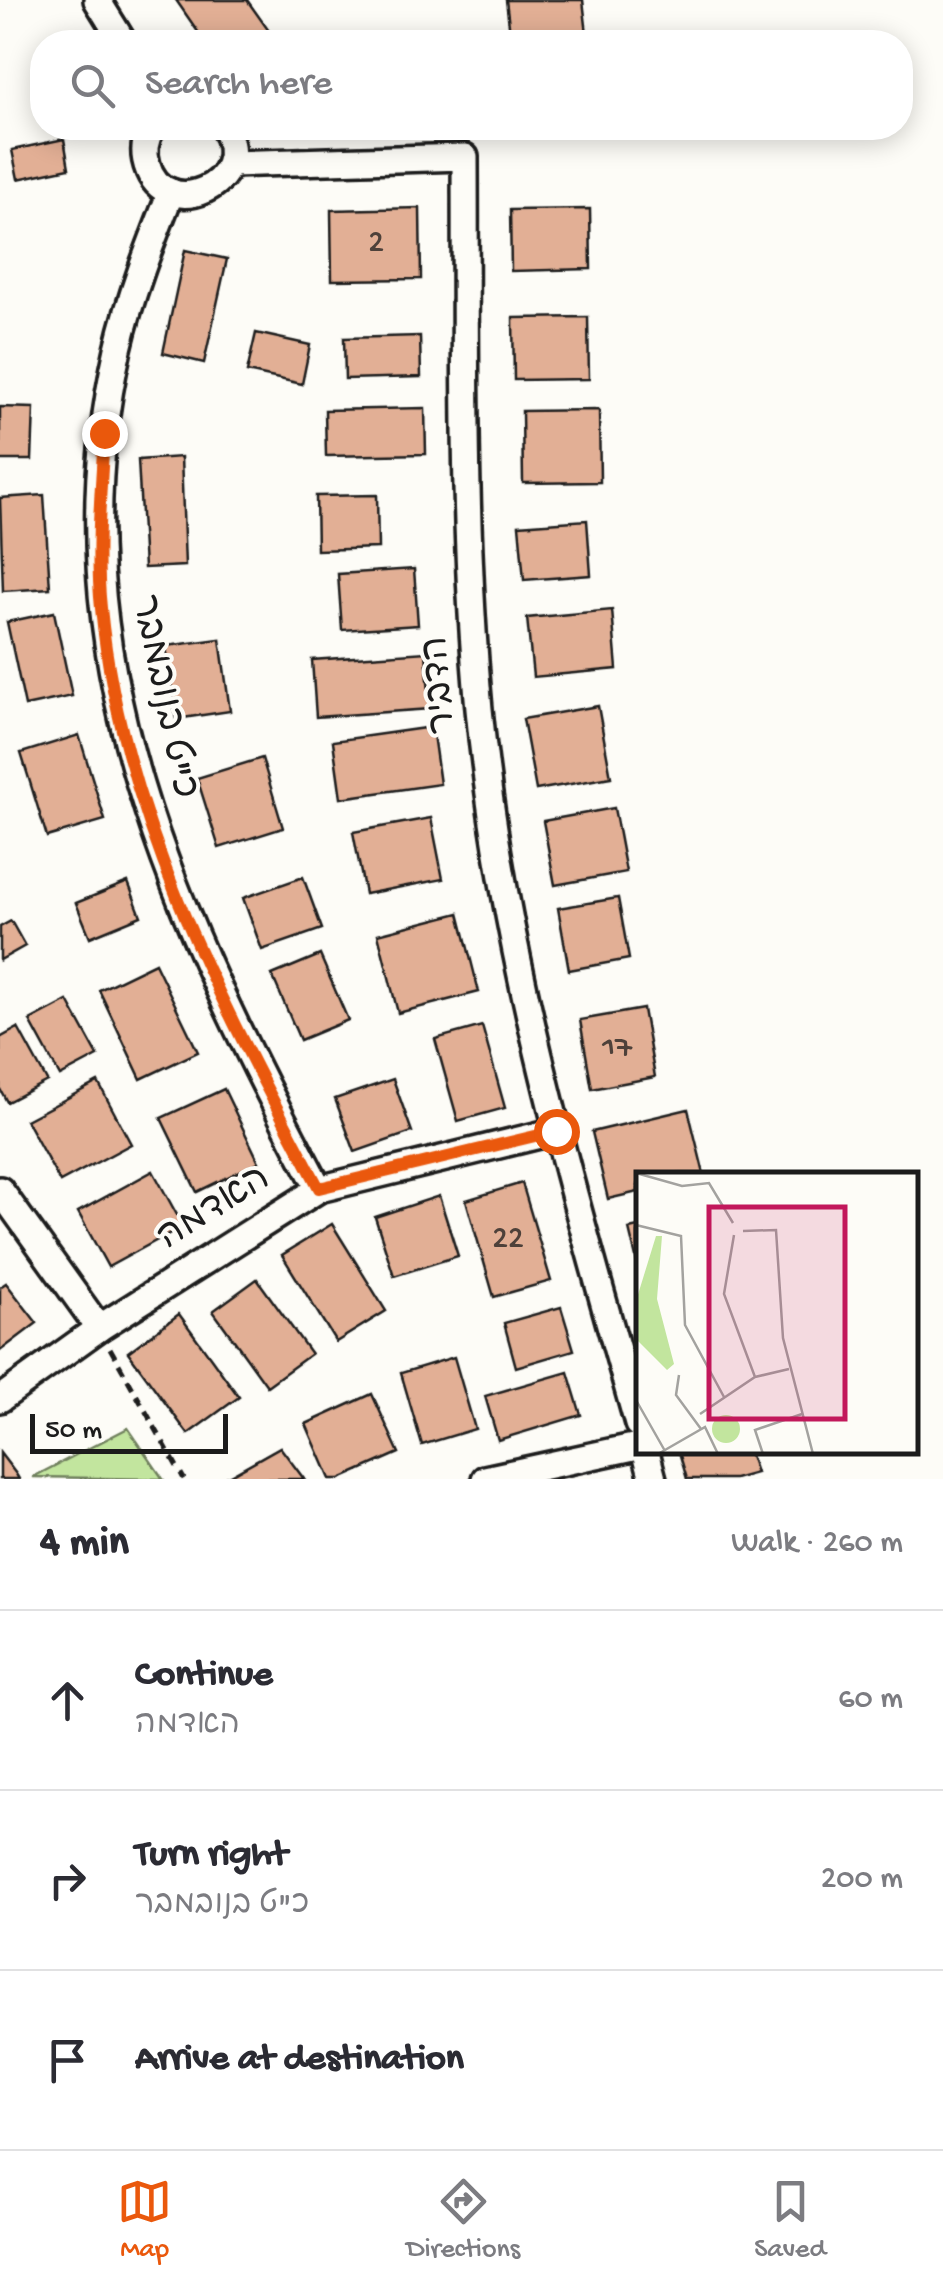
<!DOCTYPE html>
<meta charset="utf-8">
<style>
body{margin:0;font-family:"Gochi Hand","Playpen Sans Hebrew",sans-serif;background:#f7f7f7;color:#2b2b33}
.scale{position:absolute;left:30px;bottom:25px;width:198px;box-sizing:border-box;padding-left:10px;border:5px solid #1c1c1c;border-top:0;font-size:28px;line-height:35px;white-space:nowrap;color:#1c1c1c;-webkit-text-stroke:8px #fdfcf7;paint-order:stroke}
.stop{position:absolute;width:30px;height:30px;margin:-22px;border:8px solid #ea580c;border-radius:50%;background:#fff}
.stop.end{background:#ea580c;border-color:#fff;box-shadow:0 2px 10px #0008}
.list{margin:0;padding:0;list-style:none}
h2{display:flex;justify-content:space-between;align-items:center;height:130px;margin:0;padding:0 40px;font-size:42px}
h2 small{font-size:32px;font-weight:400;color:#7c7c81}
.list li{display:grid;grid-template-columns:65px 1fr auto;gap:30px;align-items:center;box-sizing:border-box;height:180px;padding:0 40px;border-top:2px solid #e1e1e2}
.list b{display:block;font-size:38px;white-space:nowrap}
.list p{margin:0;font-size:32px;white-space:nowrap;color:#7c7c81}
.list em{font-size:32px;font-style:normal;color:#7c7c81}
.icon{flex:none;width:55px;height:55px;fill:none;stroke:currentColor;stroke-width:2;stroke-linecap:round;stroke-linejoin:round}
.map{position:relative;flex:none;width:943px;height:1479px;overflow:hidden}
.search{position:absolute;background:#fff;box-shadow:0 5px 25px #0003;left:30px;right:30px;top:30px;height:110px;display:flex;align-items:center;gap:25px;box-sizing:border-box;padding:0 35px;border-radius:40px;color:#7c7c81;font-size:38px}
.sheet{height:670px;background:#fff}
nav{display:flex;justify-content:space-around;align-items:center;box-sizing:border-box;height:140px;border-top:2px solid #e1e1e2;background:#fff;font-size:28px;color:#7c7c81}
nav a{display:grid;justify-items:center;gap:5px}
nav .on{color:#ea580c}
.map>svg:first-child{display:block}
.green{fill:#c2e59e;stroke:#6f805d;stroke-width:2.5}
.building{fill:#e2af95;stroke:#1c1c1c;stroke-width:2.5}
.lines{fill:none;stroke-linecap:round;stroke-linejoin:round}
.street-casing{stroke:#1c1c1c;stroke-width:32}
.path{stroke:#1c1c1c;stroke-width:5;stroke-dasharray:10 8;stroke-linecap:butt}
.street{stroke:#fdfcf7;stroke-width:25}
.route{stroke:#ea580c;stroke-width:12}
.labels{text-anchor:middle;dominant-baseline:central;stroke-width:8;stroke-linejoin:round;paint-order:stroke}
.number-label{font-size:32px;fill:#4e413a}
.street-label{font-size:38px;fill:#1c1c1c;stroke:#fdfcf7}
.inset-road{fill:none;stroke:#a3a29f;stroke-width:2.5}
.view{fill:#c2185b;fill-opacity:0.15;stroke:#c2185b;stroke-width:5}
.inset-edge{fill:none;stroke:#1c1c1c;stroke-width:5}
</style>
<div class="map">
<svg width="943" height="1479" viewBox="0 0 943 1479">
<rect width="100%" height="100%" fill="#fdfcf7"/>
<filter id="ink" filterUnits="userSpaceOnUse"><feTurbulence type="fractalNoise" baseFrequency=".01" numOctaves="2"/><feDisplacementMap in="SourceGraphic" scale="20" xChannelSelector="R" yChannelSelector="G"/><feConvolveMatrix kernelMatrix="1 2 1 2 8 2 1 2 1" color-interpolation-filters="sRGB"/></filter>
<g filter="url(#ink)">
<polygon class="green" points="128,1428 163,1479 33,1477"/>
<g class="building">
<polygon points="176,0 247,0 274,38 267,42 205,42"/>
<polygon points="506,0 583,0 587,34 511,42"/>
<polygon points="64,139 69,168 18,179 12,150"/>
<polygon points="420,208 421,279 332,280 331,210"/>
<polygon points="590,209 591,269 511,271 510,210"/>
<polygon points="185,250 227,259 204,363 163,353"/>
<polygon points="588,317 589,379 514,380 513,318"/>
<polygon points="256,333 310,345 302,384 247,372"/>
<polygon points="420,336 421,377 345,379 344,338"/>
<polygon points="0,407 34,408 32,460 0,460"/>
<polygon points="425,408 426,454 326,456 325,410"/>
<polygon points="599,410 600,482 523,483 522,411"/>
<polygon points="181,457 185,566 144,568 138,460"/>
<polygon points="44,495 50,588 3,591 0,498"/>
<polygon points="377,495 378,548 317,550 316,496"/>
<polygon points="587,520 591,575 524,580 519,525"/>
<polygon points="414,569 418,625 342,630 338,574"/>
<polygon points="612,610 617,669 533,677 527,618"/>
<polygon points="54,612 72,696 25,706 7,622"/>
<polygon points="220,639 230,711 176,719 166,646"/>
<polygon points="426,652 430,709 316,717 312,660"/>
<polygon points="598,706 611,777 536,790 523,719"/>
<polygon points="432,727 440,784 341,798 333,741"/>
<polygon points="79,735 105,820 47,837 21,753"/>
<polygon points="262,758 283,828 219,848 197,778"/>
<polygon points="614,808 626,872 555,885 543,821"/>
<polygon points="431,818 443,879 365,894 353,832"/>
<polygon points="303,877 322,929 262,950 243,898"/>
<polygon points="128,882 141,916 90,937 76,903"/>
<polygon points="618,898 629,959 569,970 558,908"/>
<polygon points="459,913 479,992 398,1013 378,934"/>
<polygon points="11,921 25,946 0,960 0,927"/>
<polygon points="320,955 348,1020 300,1040 272,975"/>
<polygon points="155,963 198,1052 141,1079 99,990"/>
<polygon points="68,1001 98,1056 60,1076 30,1021"/>
<polygon points="643,1009 655,1077 592,1089 580,1020"/>
<polygon points="482,1026 505,1108 458,1121 435,1039"/>
<polygon points="18,1028 47,1081 7,1102 0,1089 0,1038"/>
<polygon points="393,1079 412,1132 355,1152 335,1099"/>
<polygon points="98,1082 131,1144 60,1182 26,1120"/>
<polygon points="224,1089 259,1162 197,1192 161,1118"/>
<polygon points="688,1109 704,1174 638,1174 638,1192 608,1199 592,1132"/>
<polygon points="153,1171 183,1226 108,1267 78,1212"/>
<polygon points="522,1183 551,1281 494,1297 466,1200"/>
<polygon points="439,1196 458,1256 394,1276 375,1217"/>
<polygon points="332,1224 386,1311 336,1342 282,1255"/>
<polygon points="638,1227 638,1266 629,1229"/>
<polygon points="257,1279 311,1354 267,1386 213,1311"/>
<polygon points="6,1283 37,1323 0,1351 0,1287"/>
<polygon points="561,1307 574,1350 516,1367 504,1323"/>
<polygon points="179,1314 239,1397 188,1434 128,1352"/>
<polygon points="454,1357 475,1429 422,1445 401,1373"/>
<polygon points="568,1372 581,1415 498,1440 485,1396"/>
<polygon points="372,1394 399,1453 340,1479 330,1479 306,1424"/>
<polygon points="280,1447 304,1479 223,1479"/>
<polygon points="679,1452 749,1452 756,1473 734,1479 687,1479"/>
<polygon points="0,1453 16,1474 19,1479 0,1479"/>
</g>
<g class="lines">
<defs>
<g id="street">
<polyline points="97,0 123,42"/>
<path d="M152 128C145 139 143 152 147 165 165 225 258 183 224 128"/>
<path d="M230 164 465 157C466 341 462 525 479 709 502 952 572 1190 638 1424"/>
<path d="M171 192C151 243 130 296 118 349 48 656 180 925 319 1189"/>
<polyline points="0,1190 99,1328"/>
<polyline points="0,1399 99,1328 319,1189 556,1131"/>
<polyline points="646,1452 653,1479"/>
<polyline points="485,1479 638,1446"/>
</g>
</defs>
<use href="#street" class="street-casing"/>
<polyline class="path" points="110,1348 184,1479"/>
<use href="#street" class="street"/>
</g>
</g>
<g class="lines" filter="url(#ink)">
<path class="route" d="M104 433C101 491 95 551 101 608 121 817 223 1006 319 1188L556 1131"/>
</g>
<g class="labels">
<g class="number-label">
<text x="376" y="244">2</text>
<text x="617" y="1049">17</text>
<text x="508" y="1240">22</text>
</g>
<g class="street-label">
<text transform="translate(442 685) rotate(-95)">הדביר</text>
<text transform="translate(162 697) rotate(78)">כ"ט בנובמבר</text>
<text transform="translate(215 1210) rotate(-32)">האדמה</text>
</g>
</g>
<g transform="translate(636 1172)">
<rect width="282" height="282" fill="#fdfcf7"/>
<path d="M20 64H26L21 127 38 192 31 198 0 167V129ZM76 257a14 14 0 1 1 28 0a14 14 0 1 1-28 0Z" fill="#c2e59e"/>
<path class="inset-road" d="M0 1 46 14 73 11 97 51M0 53 45 64 49 153 88 225M107 59 140 58 147 166 177 282M98 63 88 122 119 205M43 203 40 223 65 257M0 228 29 279M64 242 119 205 153 197M22 282 69 255 82 282M127 282 119 258 166 242"/>
<path class="view" d="M73 35H209V247H73Z"/>
<rect width="282" height="282" class="inset-edge"/>
</g>
</svg>
<div class="scale">50 m</div>
<div class="stop" style="left:556px;top:1131px"></div>
<div class="stop end" style="left:104px;top:433px"></div>
<div class="search"><svg class="icon" aria-label="search" viewBox="0 0 24 24"><circle cx="10" cy="10" r="6"/><path d="M15 15l6 6"/></svg>Search here</div>
</div>
<section class="sheet">
<h2>4 min<small>Walk · 260 m</small></h2>
<ul class="list">
<li><svg class="icon" aria-label="ahead" viewBox="0 0 24 24"><path d="M12 20V5M6 11l6-6 6 6"/></svg><div><b>Continue</b><p>האדמה</p></div><em>60 m</em></li>
<li><svg class="icon" aria-label="right" viewBox="0 0 24 24"><path d="M7 20v-9h11M14 6l5 5-5 5"/></svg><div><b>Turn right</b><p>כ&quot;ט בנובמבר</p></div><em>200 m</em></li>
<li><svg class="icon" aria-label="arrive" viewBox="0 0 24 24"><path d="M6 21V4h12l-3 4 3 4H6"/></svg><div><b>Arrive at destination</b></div></li>
</ul>
</section>
<nav>
<a class="on"><svg class="icon" aria-label="map" viewBox="0 0 24 24"><path d="M3 6l6-2 6 2 6-2v14l-6 2-6-2-6 2zM9 4v14M15 6v14"/></svg>Map</a>
<a><svg class="icon" aria-label="directions" viewBox="0 0 24 24"><path d="M12 3l9 9-9 9-9-9zM9 14v-3h6M13 9l2 2-2 2"/></svg>Directions</a>
<a><svg class="icon" aria-label="saved" viewBox="0 0 24 24"><path d="M7 4h10v16l-5-4-5 4z"/></svg>Saved</a>
</nav>
